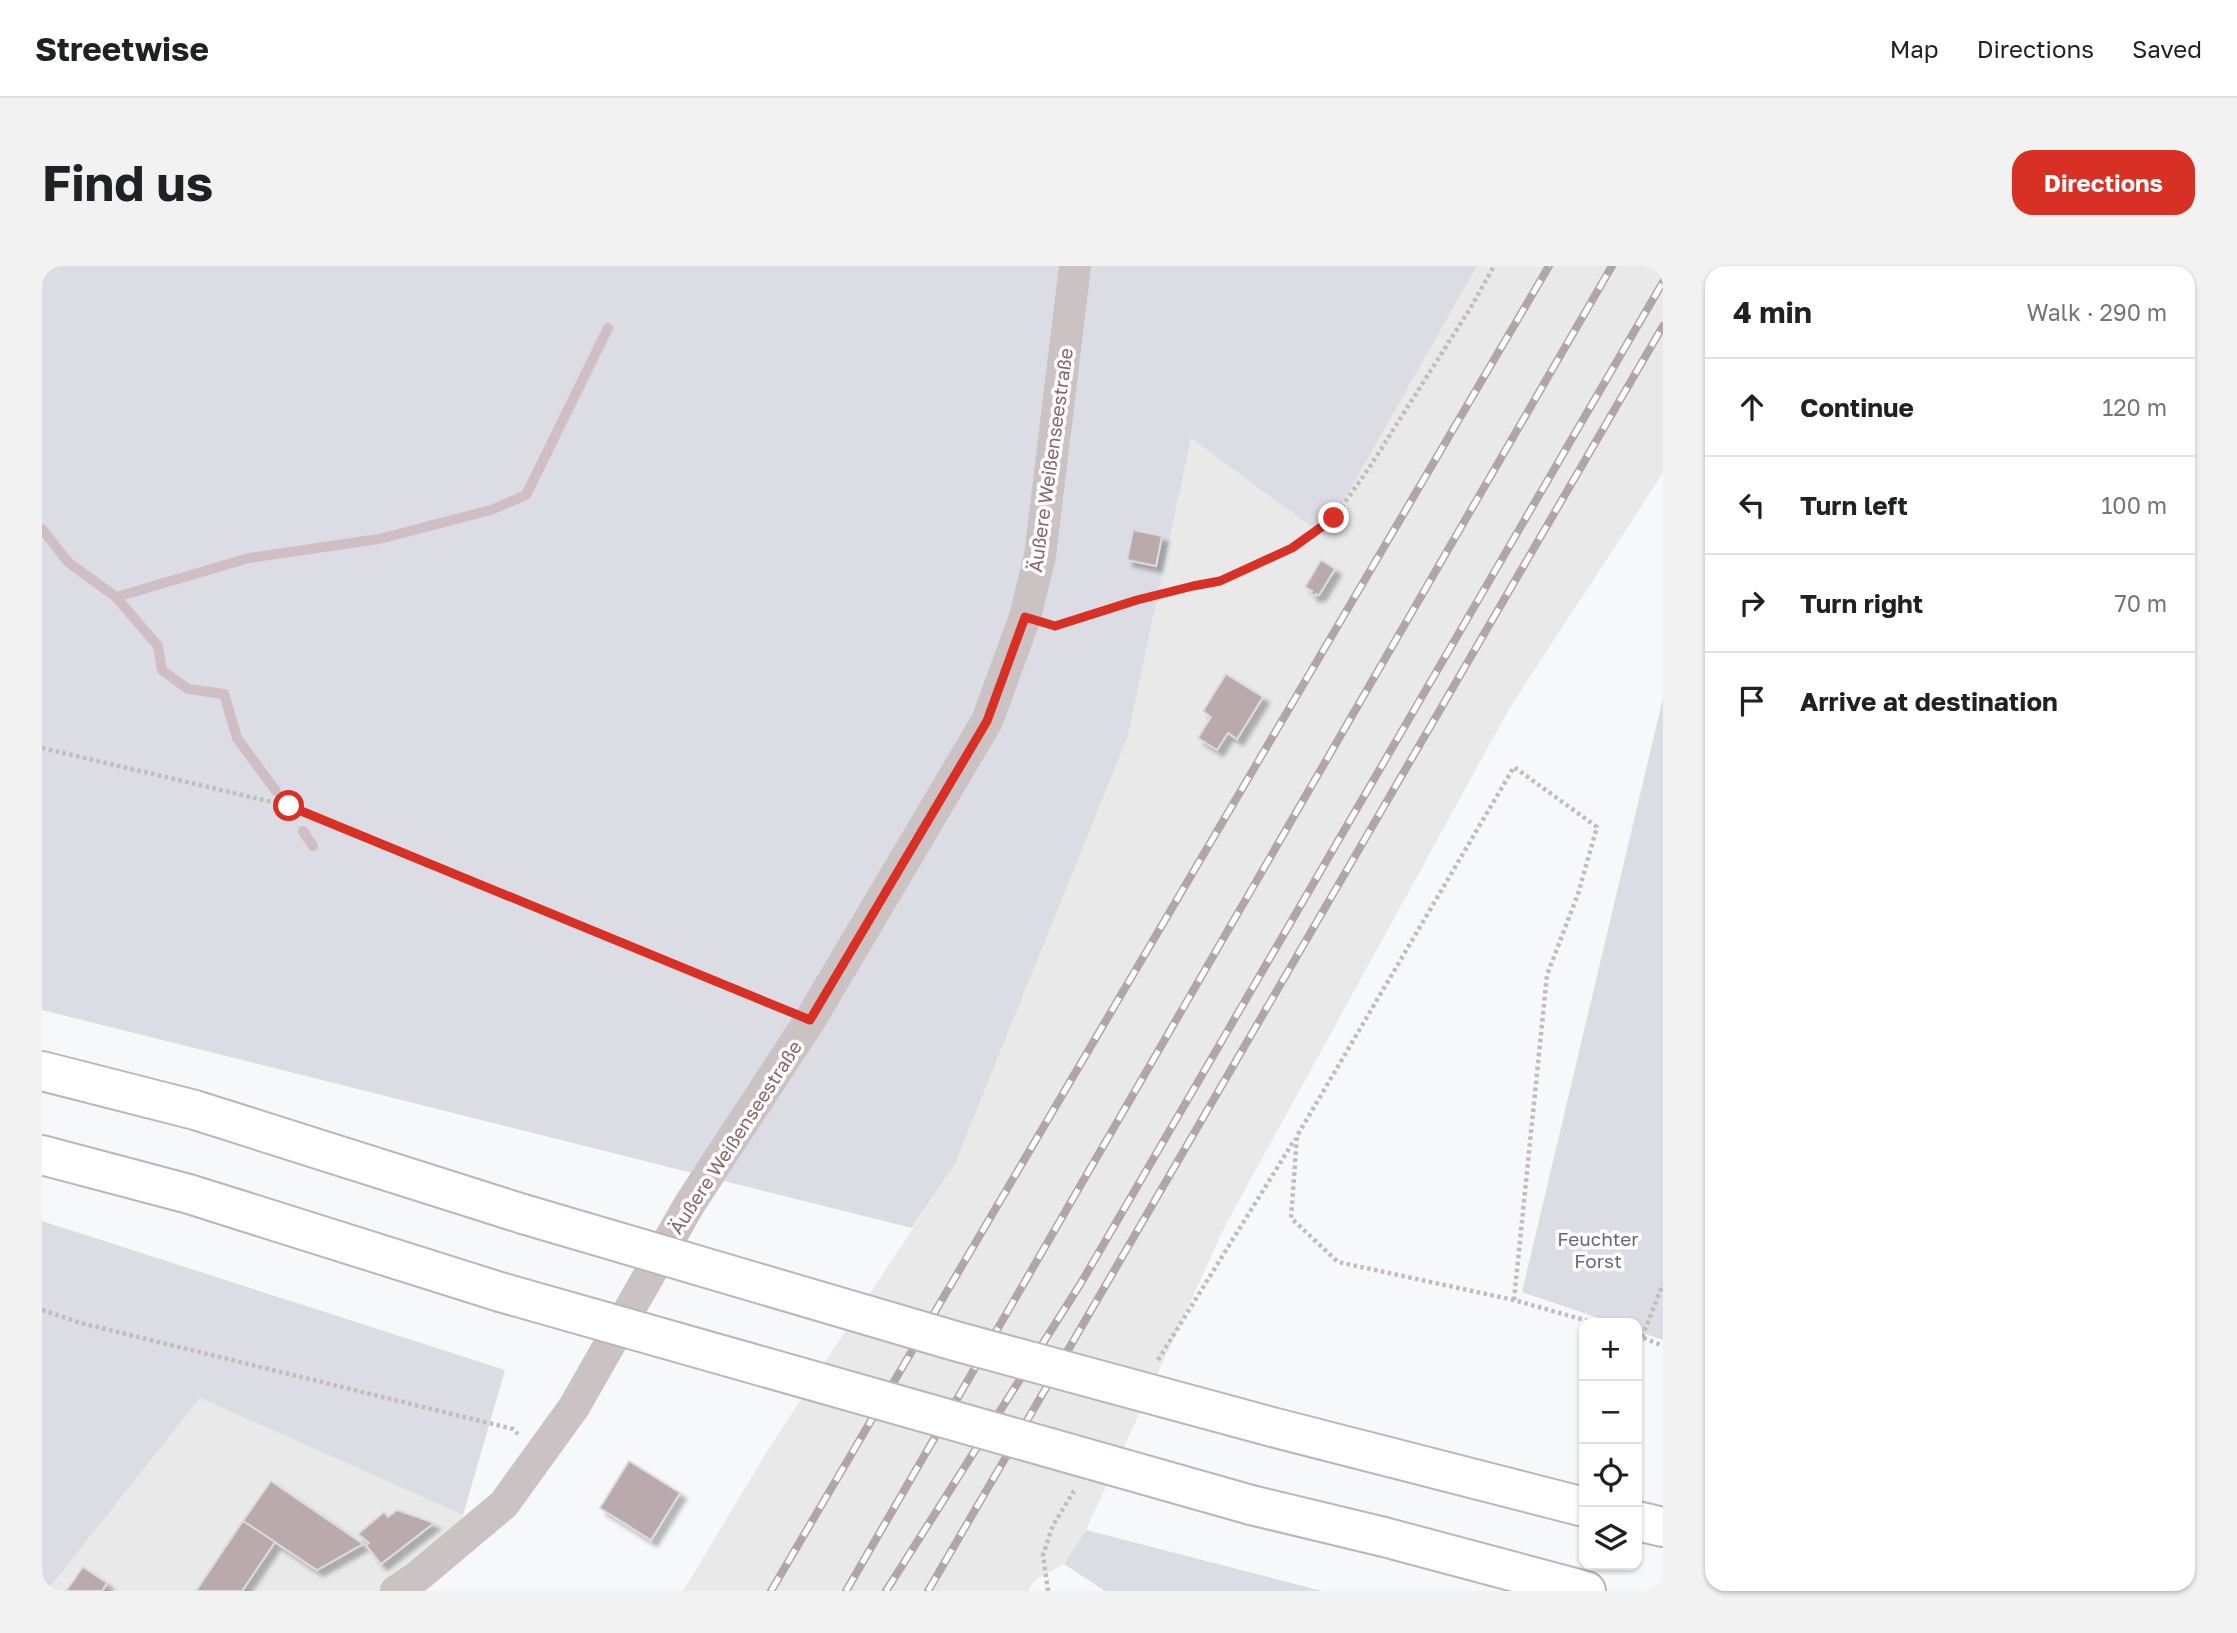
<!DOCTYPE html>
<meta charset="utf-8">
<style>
body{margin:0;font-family:"Golos Text",sans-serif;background:#f2f2f2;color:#202124}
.controls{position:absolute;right:21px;bottom:21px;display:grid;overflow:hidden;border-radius:14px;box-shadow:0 2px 5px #0004}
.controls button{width:63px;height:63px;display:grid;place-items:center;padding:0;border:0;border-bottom:2px solid #e0e0e0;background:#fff;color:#202124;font:35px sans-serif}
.stop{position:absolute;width:21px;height:21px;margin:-16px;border:5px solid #d93025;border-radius:50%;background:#fff}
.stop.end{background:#d93025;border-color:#fff;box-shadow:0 2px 7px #0008}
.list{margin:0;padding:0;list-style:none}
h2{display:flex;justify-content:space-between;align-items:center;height:91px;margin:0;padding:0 28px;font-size:30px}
h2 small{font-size:23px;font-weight:400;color:#757577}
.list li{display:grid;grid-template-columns:46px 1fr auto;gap:21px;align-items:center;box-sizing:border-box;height:98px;padding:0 28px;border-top:2px solid #e0e0e0}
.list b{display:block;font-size:26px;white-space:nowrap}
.list em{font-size:23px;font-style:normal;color:#757577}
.icon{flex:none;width:38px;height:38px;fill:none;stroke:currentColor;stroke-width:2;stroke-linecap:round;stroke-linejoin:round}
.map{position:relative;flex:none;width:1621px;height:1325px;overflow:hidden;border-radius:21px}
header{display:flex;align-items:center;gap:42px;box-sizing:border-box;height:98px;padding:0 35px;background:#fff;border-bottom:2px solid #e0e0e0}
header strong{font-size:33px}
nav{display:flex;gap:38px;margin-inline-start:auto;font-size:24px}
.intro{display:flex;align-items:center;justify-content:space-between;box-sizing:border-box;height:168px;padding:0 42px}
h1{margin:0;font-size:49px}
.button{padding:18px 32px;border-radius:21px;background:#d93025;color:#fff;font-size:24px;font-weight:700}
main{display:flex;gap:42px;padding:0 42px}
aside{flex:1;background:#fff;border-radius:21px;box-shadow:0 2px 5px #0004}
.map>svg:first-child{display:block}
.built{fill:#e9e9ea}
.green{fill:#dcdce5}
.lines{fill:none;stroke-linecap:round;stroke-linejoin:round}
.stream{stroke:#cfbec4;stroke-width:10}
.building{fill:#bbaaad;stroke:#d9dadb;stroke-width:2;filter:url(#shadow)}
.highway-casing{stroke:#beb5b6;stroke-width:42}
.path{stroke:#c3bcbd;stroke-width:4.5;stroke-dasharray:3.5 3.5;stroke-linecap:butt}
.street{stroke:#cbc2c3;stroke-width:32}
.highway{stroke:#fff;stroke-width:38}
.rail-casing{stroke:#b2a5a7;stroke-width:8}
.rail{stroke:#fff;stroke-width:5;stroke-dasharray:16;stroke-linecap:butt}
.highway-bridge-casing{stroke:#beb5b6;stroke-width:42;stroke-linecap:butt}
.highway-bridge{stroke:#fff;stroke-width:38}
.route{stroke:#d93025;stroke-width:9}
.labels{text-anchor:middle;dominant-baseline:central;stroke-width:7;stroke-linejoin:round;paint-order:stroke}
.street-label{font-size:19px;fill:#8a666b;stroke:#fff}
.park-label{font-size:19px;fill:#6b6580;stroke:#fff}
</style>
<header>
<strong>Streetwise</strong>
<nav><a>Map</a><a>Directions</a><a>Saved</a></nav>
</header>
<div class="intro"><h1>Find us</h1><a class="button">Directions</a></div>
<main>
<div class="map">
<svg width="1621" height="1325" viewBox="0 0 1621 1325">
<defs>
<filter id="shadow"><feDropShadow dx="6" dy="6" stdDeviation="2" flood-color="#0004"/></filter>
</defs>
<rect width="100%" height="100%" fill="#f6f8f9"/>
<g class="built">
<polygon points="1435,0 1621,0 1621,207 1467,443 1183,960 1044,1264 1022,1298 993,1314 986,1325 641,1325 729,1179 913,898 1086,470 1149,171 1282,270"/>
<polygon points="158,1132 421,1249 378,1325 5,1325"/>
</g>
<g class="green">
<polygon points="0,0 1435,0 1282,270 1149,172 1086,470 913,898 870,962 0,744"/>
<polygon points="1621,432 1621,1074 1595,1065 1595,1057 1571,1057 1480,1026"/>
<polygon points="0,955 463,1104 421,1249 158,1132 5,1325 0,1325"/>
<polygon points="1044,1264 1280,1325 1063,1325 1022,1298"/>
</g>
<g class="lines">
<g class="stream">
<polyline points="0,263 26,296 74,331 116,380 120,404 146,423 182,428 195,472 234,525"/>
<polyline points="74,331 207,292 337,273 449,244 484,229 566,62"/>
<polyline points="261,565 271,580"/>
</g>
</g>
<g class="building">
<polygon points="1091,264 1120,270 1114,300 1085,294"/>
<polygon points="1279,294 1293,303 1277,329 1274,328 1273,330 1269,328 1270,325 1263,321"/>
<polygon points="1184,408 1221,431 1195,473 1186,467 1175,484 1156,472 1169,451 1161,445"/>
<polygon points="587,1195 638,1227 609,1274 558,1242"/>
<polygon points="229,1215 321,1278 275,1304 201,1255"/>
<polygon points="355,1244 392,1257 339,1298 324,1279 327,1277 316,1268 342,1246 346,1251"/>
<polygon points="201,1255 233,1276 200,1325 154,1325"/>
<polygon points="41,1301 65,1317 60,1325 24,1325"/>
</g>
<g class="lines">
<defs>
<g id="highway">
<polyline points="0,805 153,844 481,948"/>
<polyline points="0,889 147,928 458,1026"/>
<polyline points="1230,1161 1542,1241"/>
<polyline points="1209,1239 1342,1271 1544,1325"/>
<polyline points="1595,1255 1621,1261"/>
</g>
</defs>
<use href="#highway" class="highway-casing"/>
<g class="path">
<polyline points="1013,360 1095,334 1151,320 1178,315 1250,282 1292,252 1327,202 1429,41 1452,0"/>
<polyline points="0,482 247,540 738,741"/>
<polyline points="1472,1034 1505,709 1536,628 1555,561 1472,501 1255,870 1249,952 1296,996 1472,1034 1553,1057"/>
<polyline points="0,1044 39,1057 471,1163 476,1168"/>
<polyline points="1595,1069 1621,1080"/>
<polyline points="1600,1071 1621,1018"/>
<polyline points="1116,1094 1253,873"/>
<polyline points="1006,1325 1001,1289 1011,1259 1032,1225"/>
</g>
<polyline class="street" points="354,1325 375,1311 462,1238 532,1141 647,939 768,754 945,455 983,351 998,290 1033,0"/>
<use href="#highway" class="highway"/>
<defs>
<g id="rail">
<polyline points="729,1325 1507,0"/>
<polyline points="804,1325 1570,0"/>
<polyline points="844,1325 1039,1017 1621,16"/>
<polyline points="886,1325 1621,60"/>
</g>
</defs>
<use href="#rail" class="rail-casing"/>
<use href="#rail" class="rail"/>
<defs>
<g id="highway-bridge">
<polyline points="481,948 913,1075 1230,1161"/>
<polyline points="458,1026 1209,1239"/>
</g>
</defs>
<use href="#highway-bridge" class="highway-bridge-casing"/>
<use href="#highway-bridge" class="highway-bridge"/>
</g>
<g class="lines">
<polyline class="route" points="247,540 768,754 945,455 983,351 1013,360 1095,334 1151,320 1178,315 1250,282 1292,252"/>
</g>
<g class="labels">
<g class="street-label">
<text transform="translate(1008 194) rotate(-82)">Äußere Weißenseestraße</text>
<text transform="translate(693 871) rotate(-57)">Äußere Weißenseestraße</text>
</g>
<g class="park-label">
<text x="1556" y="972">Feuchter<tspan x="1556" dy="22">Forst</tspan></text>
</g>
</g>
</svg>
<div class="controls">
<button>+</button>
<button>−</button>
<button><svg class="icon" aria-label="locate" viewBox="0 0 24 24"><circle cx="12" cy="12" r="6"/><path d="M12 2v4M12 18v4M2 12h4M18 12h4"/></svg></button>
<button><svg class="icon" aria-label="layers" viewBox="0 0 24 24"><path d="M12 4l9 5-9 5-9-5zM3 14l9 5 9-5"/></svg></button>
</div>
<div class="stop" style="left:247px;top:540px"></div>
<div class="stop end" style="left:1292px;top:252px"></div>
</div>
<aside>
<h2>4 min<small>Walk · 290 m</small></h2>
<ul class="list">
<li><svg class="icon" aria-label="ahead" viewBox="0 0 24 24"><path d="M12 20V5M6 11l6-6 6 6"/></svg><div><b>Continue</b></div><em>120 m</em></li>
<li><svg class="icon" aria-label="left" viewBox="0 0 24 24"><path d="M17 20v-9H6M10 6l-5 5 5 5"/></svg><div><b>Turn left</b></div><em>100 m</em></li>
<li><svg class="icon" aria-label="right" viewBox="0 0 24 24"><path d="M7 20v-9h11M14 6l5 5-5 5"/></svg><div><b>Turn right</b></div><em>70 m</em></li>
<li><svg class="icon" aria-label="arrive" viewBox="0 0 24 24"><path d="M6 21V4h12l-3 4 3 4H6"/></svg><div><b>Arrive at destination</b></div></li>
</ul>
</aside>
</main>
